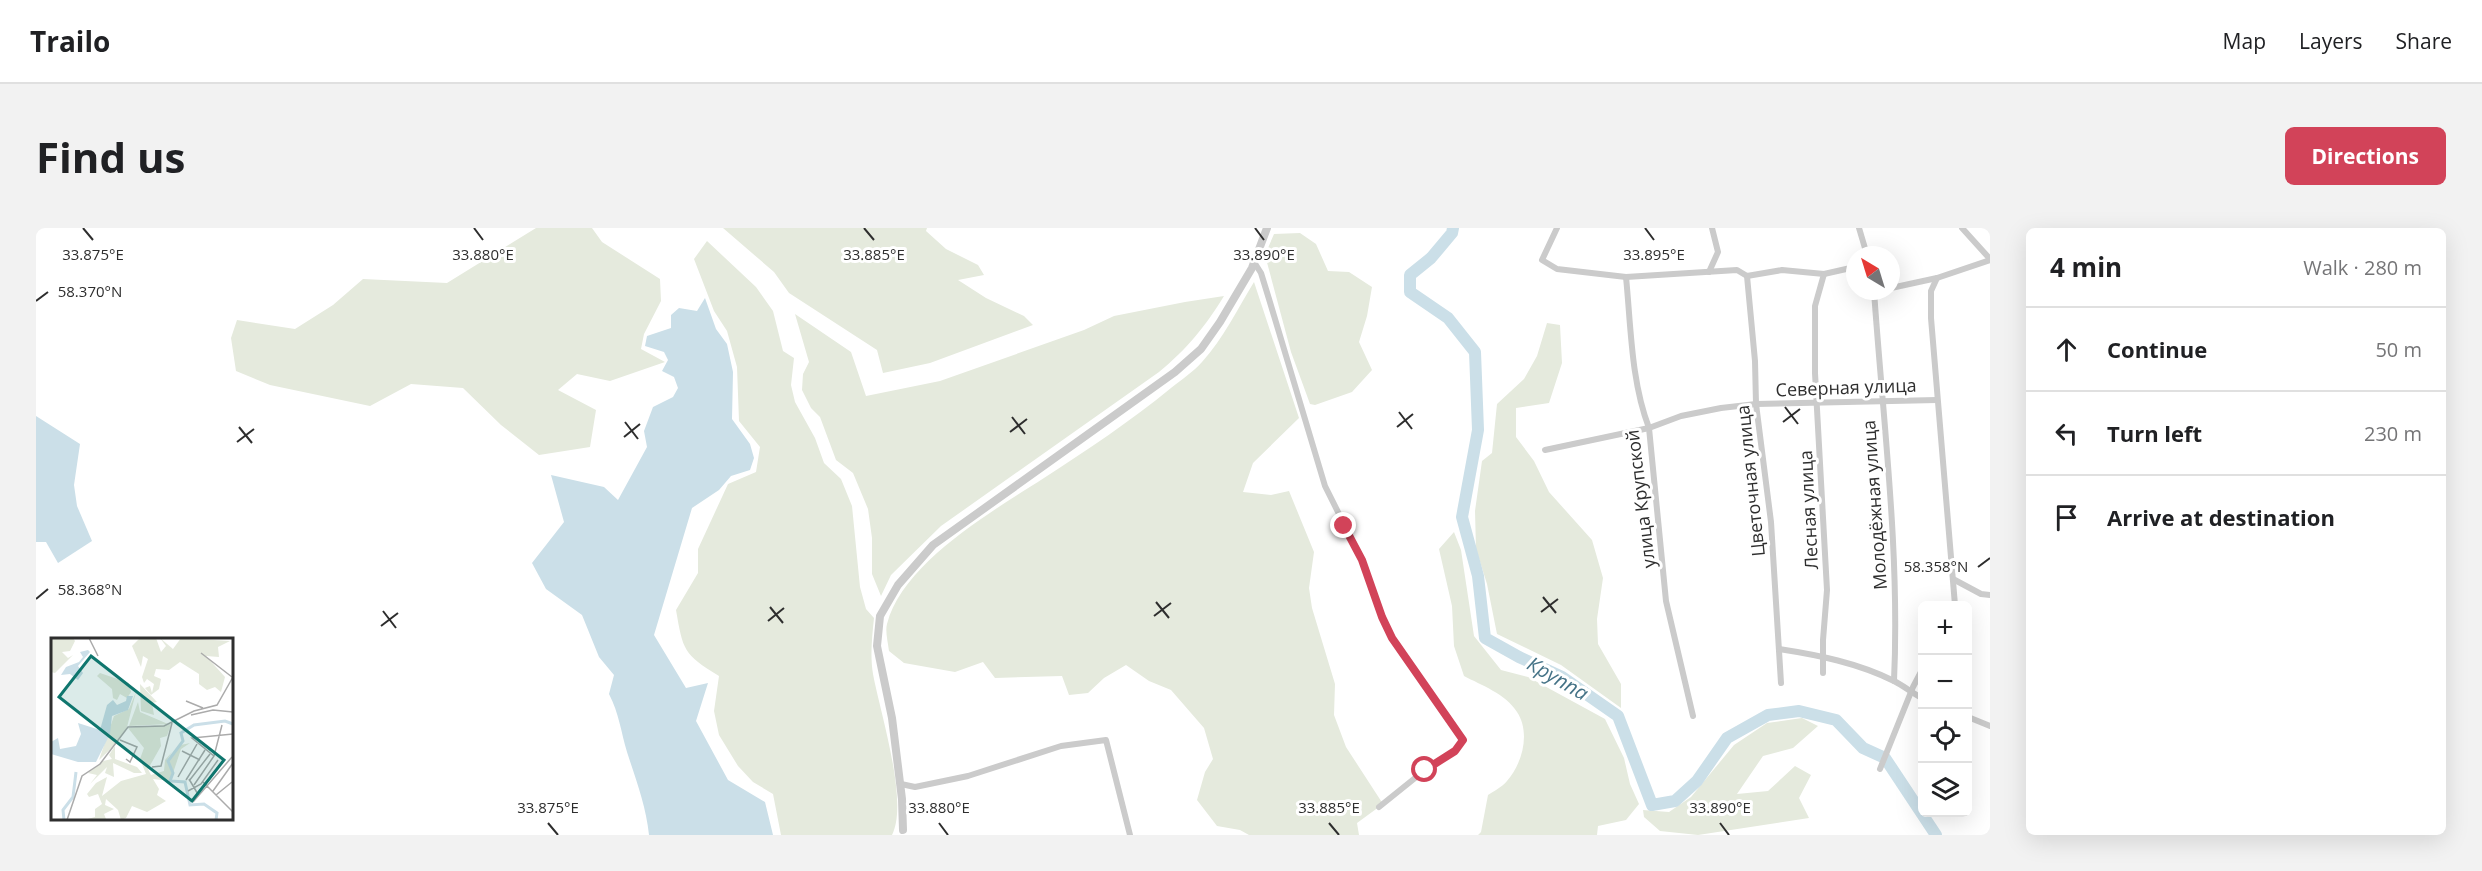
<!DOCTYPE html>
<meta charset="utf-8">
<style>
body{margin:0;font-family:"Open Sans",sans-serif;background:#f2f2f2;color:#202124}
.controls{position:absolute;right:18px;bottom:18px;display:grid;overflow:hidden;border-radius:9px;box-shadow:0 6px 24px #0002}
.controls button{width:54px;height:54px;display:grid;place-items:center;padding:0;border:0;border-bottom:2px solid #e0e0e0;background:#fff;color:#202124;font:30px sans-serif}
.compass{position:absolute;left:1810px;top:18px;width:54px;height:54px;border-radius:50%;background:#fff;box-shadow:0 6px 24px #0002;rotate:322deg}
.stop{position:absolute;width:18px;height:18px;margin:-14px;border:4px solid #d24359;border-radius:50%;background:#fff}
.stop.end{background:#d24359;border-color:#fff;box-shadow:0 2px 6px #0008}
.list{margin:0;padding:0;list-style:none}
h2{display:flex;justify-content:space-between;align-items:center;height:78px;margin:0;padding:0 24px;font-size:26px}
h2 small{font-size:20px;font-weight:400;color:#757577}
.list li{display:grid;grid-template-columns:39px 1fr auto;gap:18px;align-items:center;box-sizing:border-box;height:84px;padding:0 24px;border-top:2px solid #e0e0e0}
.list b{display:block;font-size:22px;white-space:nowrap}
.list em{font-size:20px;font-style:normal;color:#757577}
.icon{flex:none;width:33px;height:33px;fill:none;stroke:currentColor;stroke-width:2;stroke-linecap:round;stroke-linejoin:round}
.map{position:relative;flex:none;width:1954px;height:607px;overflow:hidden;border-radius:9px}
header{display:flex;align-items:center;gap:36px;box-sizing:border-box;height:84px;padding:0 30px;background:#fff;border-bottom:2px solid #e0e0e0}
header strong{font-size:28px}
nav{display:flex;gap:33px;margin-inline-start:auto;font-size:21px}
.intro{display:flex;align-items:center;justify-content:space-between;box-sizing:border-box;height:144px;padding:0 36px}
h1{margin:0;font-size:42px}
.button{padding:15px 27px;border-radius:9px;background:#d24359;color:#fff;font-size:21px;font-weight:700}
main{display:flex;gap:36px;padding:0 36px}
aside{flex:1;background:#fff;border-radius:9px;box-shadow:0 6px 24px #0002}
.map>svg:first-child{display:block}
.green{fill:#e5eadd}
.water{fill:#cbdfe8}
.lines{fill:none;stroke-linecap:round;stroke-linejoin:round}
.river{stroke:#cbdfe8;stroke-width:12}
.minor{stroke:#cbcbcb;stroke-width:6}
.tertiary{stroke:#cbcbcb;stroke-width:8}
.route{stroke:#d24359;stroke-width:8}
.ticks{fill:none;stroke:#2e2e2e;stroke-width:2}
.labels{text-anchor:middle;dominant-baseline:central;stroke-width:6;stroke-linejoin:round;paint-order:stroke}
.street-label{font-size:18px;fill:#2e2e2e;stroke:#fff}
.water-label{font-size:20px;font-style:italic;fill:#457387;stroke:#fff}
.inset-river{fill:none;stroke:#cbdfe8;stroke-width:3}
.inset-road{fill:none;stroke:#ababab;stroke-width:1.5}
.view{fill:#0f766e;fill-opacity:0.15;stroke:#0f766e;stroke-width:3}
.inset-edge{fill:none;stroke:#2e2e2e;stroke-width:3}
.ticks-label{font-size:15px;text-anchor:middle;fill:#2e2e2e;stroke:#fff;stroke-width:6;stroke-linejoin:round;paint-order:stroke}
</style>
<header>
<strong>Trailo</strong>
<nav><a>Map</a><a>Layers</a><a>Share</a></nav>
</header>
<div class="intro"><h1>Find us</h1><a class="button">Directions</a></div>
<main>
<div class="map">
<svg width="1954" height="607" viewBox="0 0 1954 607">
<rect width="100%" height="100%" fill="#fff"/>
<g class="green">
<polygon points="500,0 556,0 566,14 624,51 625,73 608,106 605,121 629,134 574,153 541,146 522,162 560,182 554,219 503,227 465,197 427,160 375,156 334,178 234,157 200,143 195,110 201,92 259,101 297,77 327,51 411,55"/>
<polygon points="687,0 891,0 890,3 910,21 942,37 948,47 922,52 950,70 988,88 997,97 894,135 847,145 841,122 753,65 738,44"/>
<polygon points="1264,5 1280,16 1292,43 1313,44 1336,59 1331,88 1323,114 1336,142 1316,164 1279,177 1274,176 1255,124 1229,27 1238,6"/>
<path d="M671 13 720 59 737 83 747 123 758 130 755 157 759 174 779 210 788 235 805 251 816 278 824 359 830 381 838 390C836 409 834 428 837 446 844 484 873 574 856 607H745L737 566 717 554 702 538 683 507 678 483 683 448C647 426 647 422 640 382L662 345V321L692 256 720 244 724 219 703 193 701 139 691 103 678 83 658 31Z"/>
<path d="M1218 54 1263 190 1217 235 1207 264 1235 267 1253 263 1278 324 1273 360 1276 380 1299 456 1298 487 1310 519 1347 576 1321 595 1323 607H1213L1204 602 1181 598 1161 572 1169 544 1177 531 1168 500 1135 462 1113 453 1090 437 1068 450 1052 465 1033 467 1026 448 959 450 947 434 919 444 868 435 853 423C852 415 849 403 851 396 867 334 957 283 1008 250 1051 222 1095 193 1135 160 1145 152 1157 144 1166 134 1187 111 1202 80 1218 54Z"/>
<path d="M1188 68C1169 99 1151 121 1123 144L905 298 855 347 845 368 836 346V310L832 281 817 245 800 232 784 189 775 180 766 162 767 146 773 134 759 86 815 124 830 168 904 153 1048 102 1078 88 1149 74Z"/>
<polygon points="1511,95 1524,97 1526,135 1513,175 1480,180 1480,209 1498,233 1513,264 1556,312 1567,350 1561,391 1562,416 1585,456 1585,480 1525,437 1461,406 1451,356 1440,321 1439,283 1446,233 1456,225 1461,176 1488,151 1501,128"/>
<path d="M1418 304 1425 322 1438 408 1465 442 1492 449 1569 491 1588 530 1594 556 1603 576 1590 592 1562 598 1561 607H1442L1445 604 1452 567C1458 563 1466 559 1471 553 1486 536 1495 505 1481 484 1470 466 1445 457 1428 448L1418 418 1416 378 1403 321Z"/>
<polygon points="1766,490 1782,498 1757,520 1727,528 1701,566 1732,563 1759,538 1775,547 1763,570 1773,590 1662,607 1624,603 1608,589 1607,582 1633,584 1655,569 1698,517 1731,495"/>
</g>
<g class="water">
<path d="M669 70 680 101 691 116 697 144 696 191 714 216 718 230 714 242 695 248 683 262 656 280 618 407 650 460 672 455 660 493 692 552 729 574 737 607H613C610 578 600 552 591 524 585 504 583 485 573 466L578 447 563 429 546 387 510 361 496 335 528 294 515 247 568 259 582 272 611 219 608 203 617 179 637 169 642 160 638 149 626 143 632 132 628 124 609 118 611 108 635 100V87L643 80 661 83Z"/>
<polygon points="0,188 44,216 38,257 41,278 56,313 22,335 10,314 0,314"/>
</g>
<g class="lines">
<polyline class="river" points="1417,0 1416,5 1395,30 1374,47 1374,64 1412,90 1439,124 1442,202 1426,289 1442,348 1449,410 1483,429 1526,449 1582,488 1616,577 1639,573 1661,553 1691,510 1732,487 1763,483 1800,492 1827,520 1849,530 1900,607"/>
<g class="minor">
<polyline points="1521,0 1506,32 1521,41 1590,49 1701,42 1711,48 1746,42 1788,46 1819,39"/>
<polyline points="1823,0 1831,27"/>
<polyline points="1926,0 1954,31"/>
<polyline points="1218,34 1225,45 1233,71 1289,258 1326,332 1346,389 1356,410 1427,512 1419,523 1389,542 1343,579"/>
<polyline points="1673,44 1682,24 1676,0"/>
<polyline points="1711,48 1719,133 1720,176 1735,294 1745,455"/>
<path d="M1590 49C1595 99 1595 153 1613 200L1630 373 1657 488"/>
<polyline points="1901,50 1895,63 1895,90 1919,377"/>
<polyline points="1855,60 1901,50 1954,32"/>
<path d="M1838 63C1847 193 1864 323 1858 453"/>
<polyline points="1509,222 1613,200 1645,188 1685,180 1720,176 1901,172"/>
<polyline points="1917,351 1945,366 1954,367"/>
<path d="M1743 421C1782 427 1822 435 1858 453 1868 458 1876 465 1886 470"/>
<polyline points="1787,445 1787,412 1791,362 1779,145 1779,78 1788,46"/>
<polyline points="1932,489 1954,498"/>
<polyline points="1844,541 1877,459 1886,442"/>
<polyline points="865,556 879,559 932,548 1025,518 1070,512 1094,607"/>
</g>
<polyline class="tertiary" points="867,602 866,571 856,490 841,418 844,388 862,357 897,317 1139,144 1165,121 1184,94 1216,40 1231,0"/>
</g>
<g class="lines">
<polyline class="route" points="1308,298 1326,332 1346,389 1356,410 1427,512 1419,523 1389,542"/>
</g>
<path class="ticks" d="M47 0 57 12M438 0 447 12M828 0 838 12M1219 0 1228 12M1609 0 1618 12M0 73 12 64M1749 179 1762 196M1363 184 1376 201M976 189 989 206M589 194 602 211M1747 194 1764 181M203 199 216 215M1361 199 1377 186M974 204 991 191M588 209 604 196M201 214 218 201M1942 339 1954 330M1507 369 1520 385M0 371 12 361M1120 374 1133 390M734 379 747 395M347 383 360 400M1505 384 1522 371M1118 388 1135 375M732 393 748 380M345 398 362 385M512 595 522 607M903 595 912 607M1293 595 1303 607M1684 595 1693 607"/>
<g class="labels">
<g class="street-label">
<text transform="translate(1810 159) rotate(-2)">Северная улица</text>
<text transform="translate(1714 253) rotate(-96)">Цветочная улица</text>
<text transform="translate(1604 271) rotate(-97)">улица Крупской</text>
<text transform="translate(1838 277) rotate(-94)">Молодёжная улица</text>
<text transform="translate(1772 282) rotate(-93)">Лесная улица</text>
</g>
<g class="water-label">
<text transform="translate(1522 450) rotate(30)">Круппа</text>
</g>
</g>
<g transform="translate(15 410)">
<rect width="182" height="182" fill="#fff"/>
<path d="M0 0H22L24 3 19 13 11 14 17 20 22 17 4 35 0 34ZM89 0H105L110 14 115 8 109 0 122 11 130 0 179 3 167 9 168 19 155 18 174 39 170 54 164 49 156 52 148 46V36L129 24 118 32 105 31 103 38 110 41 108 51 100 57 94 50 99 48 101 55 103 46 96 41 93 45 91 39 97 21 92 18 90 29 81 8ZM49 35 78 45 80 54 76 60 69 56 66 62 62 60 61 51 46 38ZM89 46 106 64 101 65 103 77 90 73ZM85 54 76 89 67 104 48 122 63 78 78 71ZM87 64 89 74 117 86 78 88ZM120 86 116 98 109 100 110 108 97 131 100 137 113 133 114 122 121 114 116 122 121 135 119 143 102 141 108 151 106 157 115 163 96 174 81 168 75 180 70 182 67 172 55 161 54 167 63 171 53 176 55 181 33 182 44 179V171L51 166 47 156 38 159 36 156 45 145 56 139 51 158 70 143 95 136 89 121 93 110 77 90ZM139 105 130 111 122 135 118 123 121 116 130 107ZM64 108V121L86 129 91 135H83L62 125 63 139 54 135 56 129 39 146 46 137 37 135 52 123 61 121 58 117Z" fill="#e5eadd"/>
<path d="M37 12 39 14 27 28 32 35 27 42 19 36 10 37 15 29 28 24 32 19 29 14ZM76 58H82L77 72 61 78 59 96 45 124H27L0 116V104L7 100 9 111 25 108 30 96 27 85 49 92 56 67 62 62 66 67 75 63Z" fill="#cbdfe8"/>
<path class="inset-river" d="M13 182 12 172 22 159 25 134M165 182 166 175 153 166 139 167 134 144 119 143 122 135 117 123 132 103 130 95 143 87 174 83 182 86"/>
<path class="inset-road" d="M38 0 47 18M150 15 181 39M135 63 152 70M140 77 162 72 182 74M69 102 86 109 79 124 75 121M131 113 149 122M163 118 141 100 182 96M101 129 110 128 121 85M127 139 146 106M182 139V172M138 141 148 158M135 142 154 112M138 143 159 116M152 144 182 174M143 147 163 118 171 87M137 153 150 146 167 122M162 153 182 125M165 157 181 144M142 164 181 119M16 182 31 138 49 126 77 89 113 88 143 73 166 67 182 39"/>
<path class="view" d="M40 18 173 122 141 163 8 59Z"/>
<rect width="182" height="182" class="inset-edge"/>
</g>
<g class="ticks-label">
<text x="57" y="32">33.875°E</text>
<text x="447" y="32">33.880°E</text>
<text x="838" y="32">33.885°E</text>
<text x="1228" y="32">33.890°E</text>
<text x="1618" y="32">33.895°E</text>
<text x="54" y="69">58.370°N</text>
<text x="1900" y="344">58.358°N</text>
<text x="54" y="367">58.368°N</text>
<text x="512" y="585">33.875°E</text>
<text x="903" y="585">33.880°E</text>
<text x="1293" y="585">33.885°E</text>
<text x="1684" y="585">33.890°E</text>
</g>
</svg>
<div class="controls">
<button>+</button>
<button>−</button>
<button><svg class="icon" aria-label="locate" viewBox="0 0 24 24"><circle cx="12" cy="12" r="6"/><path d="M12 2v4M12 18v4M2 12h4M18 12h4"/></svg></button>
<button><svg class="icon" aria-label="layers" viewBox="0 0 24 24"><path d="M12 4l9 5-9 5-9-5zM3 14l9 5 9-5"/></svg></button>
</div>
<svg class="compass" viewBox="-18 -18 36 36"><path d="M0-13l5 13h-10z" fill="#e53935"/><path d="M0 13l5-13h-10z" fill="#757577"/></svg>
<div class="stop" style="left:1389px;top:542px"></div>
<div class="stop end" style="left:1308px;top:298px"></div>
</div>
<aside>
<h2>4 min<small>Walk · 280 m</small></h2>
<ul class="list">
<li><svg class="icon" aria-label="ahead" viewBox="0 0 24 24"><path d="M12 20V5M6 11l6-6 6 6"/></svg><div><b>Continue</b></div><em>50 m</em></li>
<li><svg class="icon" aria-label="left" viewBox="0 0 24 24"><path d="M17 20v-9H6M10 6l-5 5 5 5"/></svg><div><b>Turn left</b></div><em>230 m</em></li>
<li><svg class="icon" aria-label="arrive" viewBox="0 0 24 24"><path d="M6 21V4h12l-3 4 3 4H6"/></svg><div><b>Arrive at destination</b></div></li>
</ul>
</aside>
</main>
